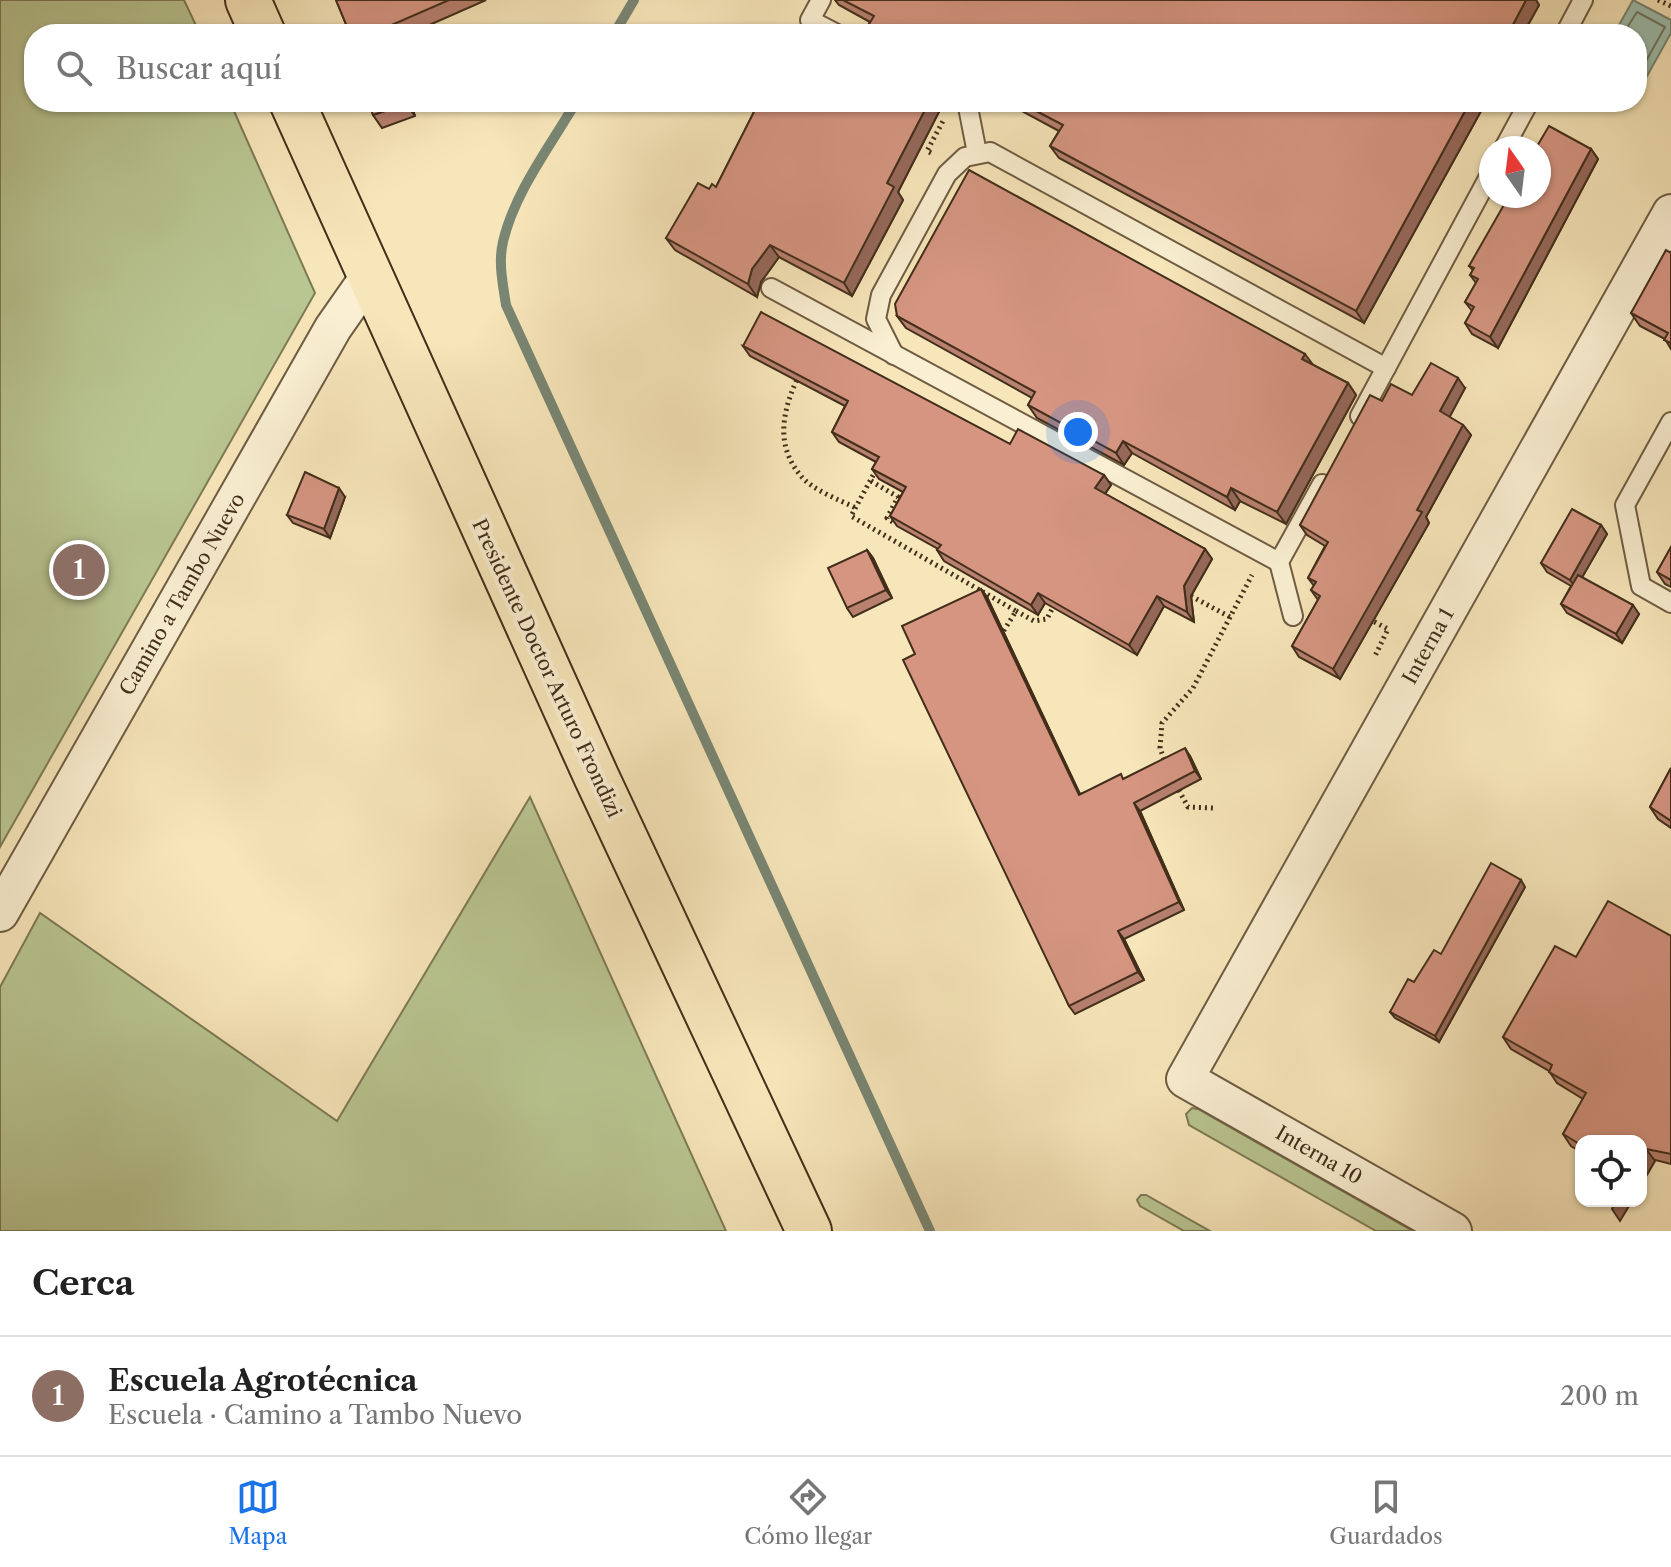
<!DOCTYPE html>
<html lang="es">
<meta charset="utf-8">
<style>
body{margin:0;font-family:"Libre Caslon Text",serif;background:#f2f2f2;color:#222}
.controls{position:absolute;right:24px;bottom:24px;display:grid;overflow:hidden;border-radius:16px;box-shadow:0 2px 6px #0004}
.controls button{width:72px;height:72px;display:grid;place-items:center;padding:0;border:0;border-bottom:2px solid #e0e0e0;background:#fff;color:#222;font:40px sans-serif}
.compass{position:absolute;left:1479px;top:136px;width:72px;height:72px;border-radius:50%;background:#fff;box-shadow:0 2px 6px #0004;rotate:346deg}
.you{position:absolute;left:1078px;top:432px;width:28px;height:28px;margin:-20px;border:6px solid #fff;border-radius:50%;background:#1a73e8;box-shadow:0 0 0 12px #1a73e833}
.badge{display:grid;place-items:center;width:52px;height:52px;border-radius:50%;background:#1a73e8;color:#fff;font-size:26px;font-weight:700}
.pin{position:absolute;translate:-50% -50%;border:4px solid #fff;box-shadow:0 2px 8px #0006}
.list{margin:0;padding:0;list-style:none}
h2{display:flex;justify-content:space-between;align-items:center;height:104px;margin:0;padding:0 32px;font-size:34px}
h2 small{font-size:26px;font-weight:400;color:#767676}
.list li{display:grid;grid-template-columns:52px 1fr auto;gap:24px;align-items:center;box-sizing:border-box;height:120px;padding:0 32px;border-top:2px solid #e0e0e0}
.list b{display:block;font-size:30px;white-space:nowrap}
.list p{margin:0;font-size:26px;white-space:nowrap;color:#767676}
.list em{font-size:26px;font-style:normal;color:#767676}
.icon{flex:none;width:44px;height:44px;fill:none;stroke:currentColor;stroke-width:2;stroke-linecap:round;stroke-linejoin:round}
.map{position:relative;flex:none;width:1671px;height:1231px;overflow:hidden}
.search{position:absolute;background:#fff;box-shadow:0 2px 6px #0004;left:24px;right:24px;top:24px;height:88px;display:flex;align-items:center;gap:20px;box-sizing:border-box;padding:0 28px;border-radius:32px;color:#767676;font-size:30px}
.sheet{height:224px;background:#fff}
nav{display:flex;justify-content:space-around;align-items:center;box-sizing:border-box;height:112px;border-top:2px solid #e0e0e0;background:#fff;font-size:22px;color:#767676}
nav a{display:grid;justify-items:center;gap:4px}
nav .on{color:#1a73e8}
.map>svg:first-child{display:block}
.green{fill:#b9c692;stroke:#7e7a56;stroke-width:2}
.water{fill:#9dc0af;stroke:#798673;stroke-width:2}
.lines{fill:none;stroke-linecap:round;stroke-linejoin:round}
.shore{stroke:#707764;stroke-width:2}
.stream{stroke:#798673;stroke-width:10}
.lane-casing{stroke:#6f5c42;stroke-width:22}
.street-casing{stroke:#6f5c42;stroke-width:40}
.primary-casing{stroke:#422e1a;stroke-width:48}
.path{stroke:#422e1a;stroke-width:5;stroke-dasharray:2 4;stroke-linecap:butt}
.lane{stroke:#faefd2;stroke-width:18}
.street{stroke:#faefd2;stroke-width:36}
.primary{stroke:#f7e6ba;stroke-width:44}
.wall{fill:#b7806f;stroke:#422e1a;stroke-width:2}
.shaded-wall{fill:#95685a;stroke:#422e1a;stroke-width:2}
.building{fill:#d59581;stroke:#422e1a;stroke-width:2}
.labels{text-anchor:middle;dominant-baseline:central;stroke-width:8;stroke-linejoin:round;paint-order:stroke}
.street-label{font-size:20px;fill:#422e1a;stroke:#faefd2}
</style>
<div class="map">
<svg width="1671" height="1231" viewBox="0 0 1671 1231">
<rect width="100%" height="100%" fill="#f7e6ba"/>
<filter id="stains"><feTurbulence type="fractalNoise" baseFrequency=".0025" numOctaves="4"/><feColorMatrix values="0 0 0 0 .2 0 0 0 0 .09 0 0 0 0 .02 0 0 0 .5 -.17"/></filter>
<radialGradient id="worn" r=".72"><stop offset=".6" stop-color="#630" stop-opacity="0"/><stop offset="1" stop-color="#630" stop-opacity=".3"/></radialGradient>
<g class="green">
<polygon points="0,0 184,0 200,34 34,34 34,102 230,102 315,293 0,847"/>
<polygon points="530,797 726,1231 0,1231 0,987 40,913 337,1121"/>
<polygon points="1198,1109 1413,1231 1376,1231 1189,1125 1186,1114 1192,1108"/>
<polygon points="1141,1195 1146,1195 1210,1231 1184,1231 1140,1206 1137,1200"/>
</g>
<polygon class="water" points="1633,0 1671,20 1671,33 1637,94 1637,34 1614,34"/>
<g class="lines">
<polyline class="shore" points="1623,34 1637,12 1665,27 1637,77"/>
<g class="stream">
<polyline points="614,34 634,0"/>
<path d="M576 102C551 145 514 193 503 242 498 262 503 285 506 305L930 1231"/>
</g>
<defs>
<g id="lane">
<polyline points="821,0 810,20 837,34"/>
<polyline points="1565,34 1583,0"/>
<polyline points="967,102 977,153"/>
<polyline points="1504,148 1529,102"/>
<polyline points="771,288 1279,562"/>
<polyline points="894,355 876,319 881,295 947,174 965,157 990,152 1386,368"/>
<polyline points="1360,416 1491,173"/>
<polyline points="1671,422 1625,505 1641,586 1671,603"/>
<polyline points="1293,616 1279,562 1322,484"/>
</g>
<g id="street">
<polyline points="0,913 333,328 368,278"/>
<polyline points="1453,1231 1185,1079 1671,213"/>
</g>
<g id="primary">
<polyline points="248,0 263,34"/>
<polyline points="292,102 596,776 809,1231"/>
</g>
</defs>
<use href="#lane" class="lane-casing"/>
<use href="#street" class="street-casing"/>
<use href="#primary" class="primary-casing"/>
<g class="path">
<polyline points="1658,0 1671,6"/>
<polyline points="931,153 927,151 943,121"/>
<path d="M799 375C783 409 774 444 801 476 812 490 840 500 856 508"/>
<polyline points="876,470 851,516 1016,611 1003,632"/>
<polyline points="871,481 898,497 887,518 894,523"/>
<polyline points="1191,596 1230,617"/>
<polyline points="1016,611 1034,621 1047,619 1053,607"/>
<polyline points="1369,619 1388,629 1375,656"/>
<polyline points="1166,765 1160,748 1162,723 1193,688 1252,575"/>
<polyline points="1176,785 1188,807 1214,808"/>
</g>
<use href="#lane" class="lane"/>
<use href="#street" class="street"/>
<use href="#primary" class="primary"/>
</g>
<g class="wall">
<polygon points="336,0 486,0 409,34 350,34"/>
<polygon points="835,0 1536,0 1539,5 1523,34 863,34 870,22 839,5"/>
<polygon points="410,102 415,116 382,128 373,115"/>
<polygon points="759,102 944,102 898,192 903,200 852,296 779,257 761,282 757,297 675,250 666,238 709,189 716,187"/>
<polygon points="1005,102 1486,102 1364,323 1059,158 1050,146 1059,131"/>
<polygon points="1591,149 1598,159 1498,348 1472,334 1465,323 1472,311 1465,302 1476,283 1470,275 1473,270 1469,266"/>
<polygon points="1671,253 1671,349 1665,339 1640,326 1631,313"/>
<polygon points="897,316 1313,365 1348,383 1356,395 1286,524 1240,501 1235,510 1132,453 1124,465 1037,418 1028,405 1032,398 906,328"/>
<polygon points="743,346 1010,444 1104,475 1111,485 1105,494 1205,549 1212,559 1191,596 1194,622 1164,606 1137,655 1045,603 1038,615 944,561 937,550 938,549 897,526 890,516 903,492 879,479 872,469 876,462 839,442 832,432 845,406 750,356"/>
<polygon points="1465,388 1449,417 1463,425 1471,435 1426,517 1429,523 1340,679 1299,657 1292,646 1318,600 1311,590 1314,586 1308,578 1325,546 1307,535 1300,525 1382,401"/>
<polygon points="345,497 330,538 293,523 287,515"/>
<polygon points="1601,525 1607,534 1582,577 1639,614 1622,643 1567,613 1561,604 1571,586 1547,572 1541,563"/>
<polygon points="1671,547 1671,587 1665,584 1657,572"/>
<polygon points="867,550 873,558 892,598 853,617 847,608"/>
<polygon points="981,589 987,597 1080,794 1190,756 1201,779 1140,811 1184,910 1124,939 1144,980 1075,1014 1069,1006 915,654"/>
<polygon points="1671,768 1671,828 1658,819 1650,807"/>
<polygon points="1525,887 1439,1042 1395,1018 1390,1012 1414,982 1441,954"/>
<polygon points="1671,936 1671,1164 1581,1141 1581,1152 1571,1146 1563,1134 1583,1099 1557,1083 1549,1071 1511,1049 1503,1037 1576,957"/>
</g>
<g class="shaded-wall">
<polygon points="1526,0 1536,0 1539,5 1523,34 1508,34"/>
<polygon points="405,102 410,102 415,116 406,104"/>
<polygon points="929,102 944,102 898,192 903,200 852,296 844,283 887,183"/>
<polygon points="1470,102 1486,102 1364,323 1356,311"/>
<polygon points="1591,149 1598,159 1498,348 1490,337"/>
<polygon points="770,245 779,257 761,282 757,297 748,284 752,269"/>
<polygon points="1305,354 1314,366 1302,359"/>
<polygon points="1458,378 1465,388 1447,422 1440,411"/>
<polygon points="1348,383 1356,395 1286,524 1277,512"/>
<polygon points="1463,425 1471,435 1426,517 1429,523 1340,679 1333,669 1417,510"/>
<polygon points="1123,441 1132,453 1124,465 1116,453"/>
<polygon points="1104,475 1111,485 1102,498 1095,488"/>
<polygon points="339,488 345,497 330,538 324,529"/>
<polygon points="1231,488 1240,501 1235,510 1227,497"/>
<polygon points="1601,525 1607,534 1576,588 1570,580"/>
<polygon points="1205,549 1212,559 1191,596 1194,622 1187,612 1184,586"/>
<polygon points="867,550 873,558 892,598 886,590"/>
<polygon points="981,589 987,597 1084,803 1079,795"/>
<polygon points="1038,593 1045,603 1038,615 1031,605"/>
<polygon points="1157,596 1164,606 1137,655 1129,645"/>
<polygon points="1633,605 1639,614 1622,643 1616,634"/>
<polygon points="1185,748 1190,756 1201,779 1195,771"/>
<polygon points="1134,803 1140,811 1184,910 1179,902"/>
<polygon points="1521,880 1525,887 1439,1042 1435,1036"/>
<polygon points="1118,931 1124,939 1144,980 1138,972"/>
<polygon points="1646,1149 1655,1161 1641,1185 1641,1159"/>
<polygon points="1616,1201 1632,1201 1620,1221 1612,1209"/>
</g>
<g class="building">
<polygon points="336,0 449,0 380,30 382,34 350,34"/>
<polygon points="843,0 1526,0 1508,34 863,34 874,16"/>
<polygon points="368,102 405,102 406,104 373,115"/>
<polygon points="759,102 929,102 887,183 894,187 844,283 770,245 752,269 748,284 666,238 698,183 709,189 712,184 716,187"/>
<polygon points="1019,102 1470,102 1356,311 1050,146 1063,125"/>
<polygon points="1549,126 1591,149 1490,337 1465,323 1474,307 1465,302 1478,279 1470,275 1474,268 1469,266 1509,196 1539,196 1539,148 1536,148"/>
<polygon points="969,170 1305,354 1302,359 1348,383 1277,512 1231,488 1227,497 1123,441 1116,453 1028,405 1035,392 897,316 895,304"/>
<polygon points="1666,250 1671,253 1671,343 1664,340 1668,333 1631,313"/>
<polygon points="761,312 1010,444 1018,429 1104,475 1095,488 1205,549 1184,586 1187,612 1157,596 1129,645 1038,593 1031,605 937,550 941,545 890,516 906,487 872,469 879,457 832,432 848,401 743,346"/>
<polygon points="1431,363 1458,378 1440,411 1463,425 1417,510 1422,512 1333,669 1292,646 1320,596 1311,590 1316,582 1308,578 1328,542 1300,525 1370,395 1382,401 1391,384 1412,395"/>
<polygon points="305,472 339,488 324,529 287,515"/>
<polygon points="1572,509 1601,525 1570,580 1541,563"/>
<polygon points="1671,547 1671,580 1657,572"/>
<polygon points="867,550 886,590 847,608 828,568"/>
<polygon points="1578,575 1633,605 1616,634 1561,604"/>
<polygon points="981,589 1079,795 1121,774 1123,779 1185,748 1195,771 1134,803 1179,902 1118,931 1138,972 1069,1006 903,660 915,654 902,626"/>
<polygon points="1671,768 1671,821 1650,807"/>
<polygon points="1491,863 1521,880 1435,1036 1390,1012 1408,979 1414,982 1434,950 1441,954"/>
<polygon points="1608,901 1671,936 1671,1154 1646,1149 1641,1159 1641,1141 1581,1141 1581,1145 1563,1134 1586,1093 1549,1072 1552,1065 1503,1037 1555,946 1576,957"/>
</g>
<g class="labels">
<g class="street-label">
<text transform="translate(182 594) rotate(-60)">Camino a Tambo Nuevo</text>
<text transform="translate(1428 646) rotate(-61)">Interna 1</text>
<text transform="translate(547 668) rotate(65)">Presidente Doctor Arturo Frondizi</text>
<text transform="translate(1319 1155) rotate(30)">Interna 10</text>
</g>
</g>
<rect width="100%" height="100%" filter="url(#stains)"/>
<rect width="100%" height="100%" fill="url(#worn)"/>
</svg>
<div class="controls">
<button><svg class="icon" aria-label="locate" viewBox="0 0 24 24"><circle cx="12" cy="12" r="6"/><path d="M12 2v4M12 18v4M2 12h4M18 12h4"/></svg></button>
</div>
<svg class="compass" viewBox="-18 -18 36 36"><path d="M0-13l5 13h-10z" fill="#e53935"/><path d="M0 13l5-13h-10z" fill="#767676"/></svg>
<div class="you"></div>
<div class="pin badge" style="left:79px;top:570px;background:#8d6e63">1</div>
<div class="search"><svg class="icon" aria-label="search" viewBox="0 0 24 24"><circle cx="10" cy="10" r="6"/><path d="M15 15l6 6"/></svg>Buscar aquí</div>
</div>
<section class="sheet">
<h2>Cerca<small></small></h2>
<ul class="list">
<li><span class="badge" style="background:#8d6e63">1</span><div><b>Escuela Agrotécnica</b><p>Escuela · Camino a Tambo Nuevo</p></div><em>200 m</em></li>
</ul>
</section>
<nav>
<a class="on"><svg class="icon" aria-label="map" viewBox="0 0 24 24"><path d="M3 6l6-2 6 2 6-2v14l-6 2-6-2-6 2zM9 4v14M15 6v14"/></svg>Mapa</a>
<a><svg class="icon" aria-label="directions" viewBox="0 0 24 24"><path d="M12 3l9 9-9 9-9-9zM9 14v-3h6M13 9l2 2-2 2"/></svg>Cómo llegar</a>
<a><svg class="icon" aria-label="saved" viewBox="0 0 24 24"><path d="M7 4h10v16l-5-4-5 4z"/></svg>Guardados</a>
</nav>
